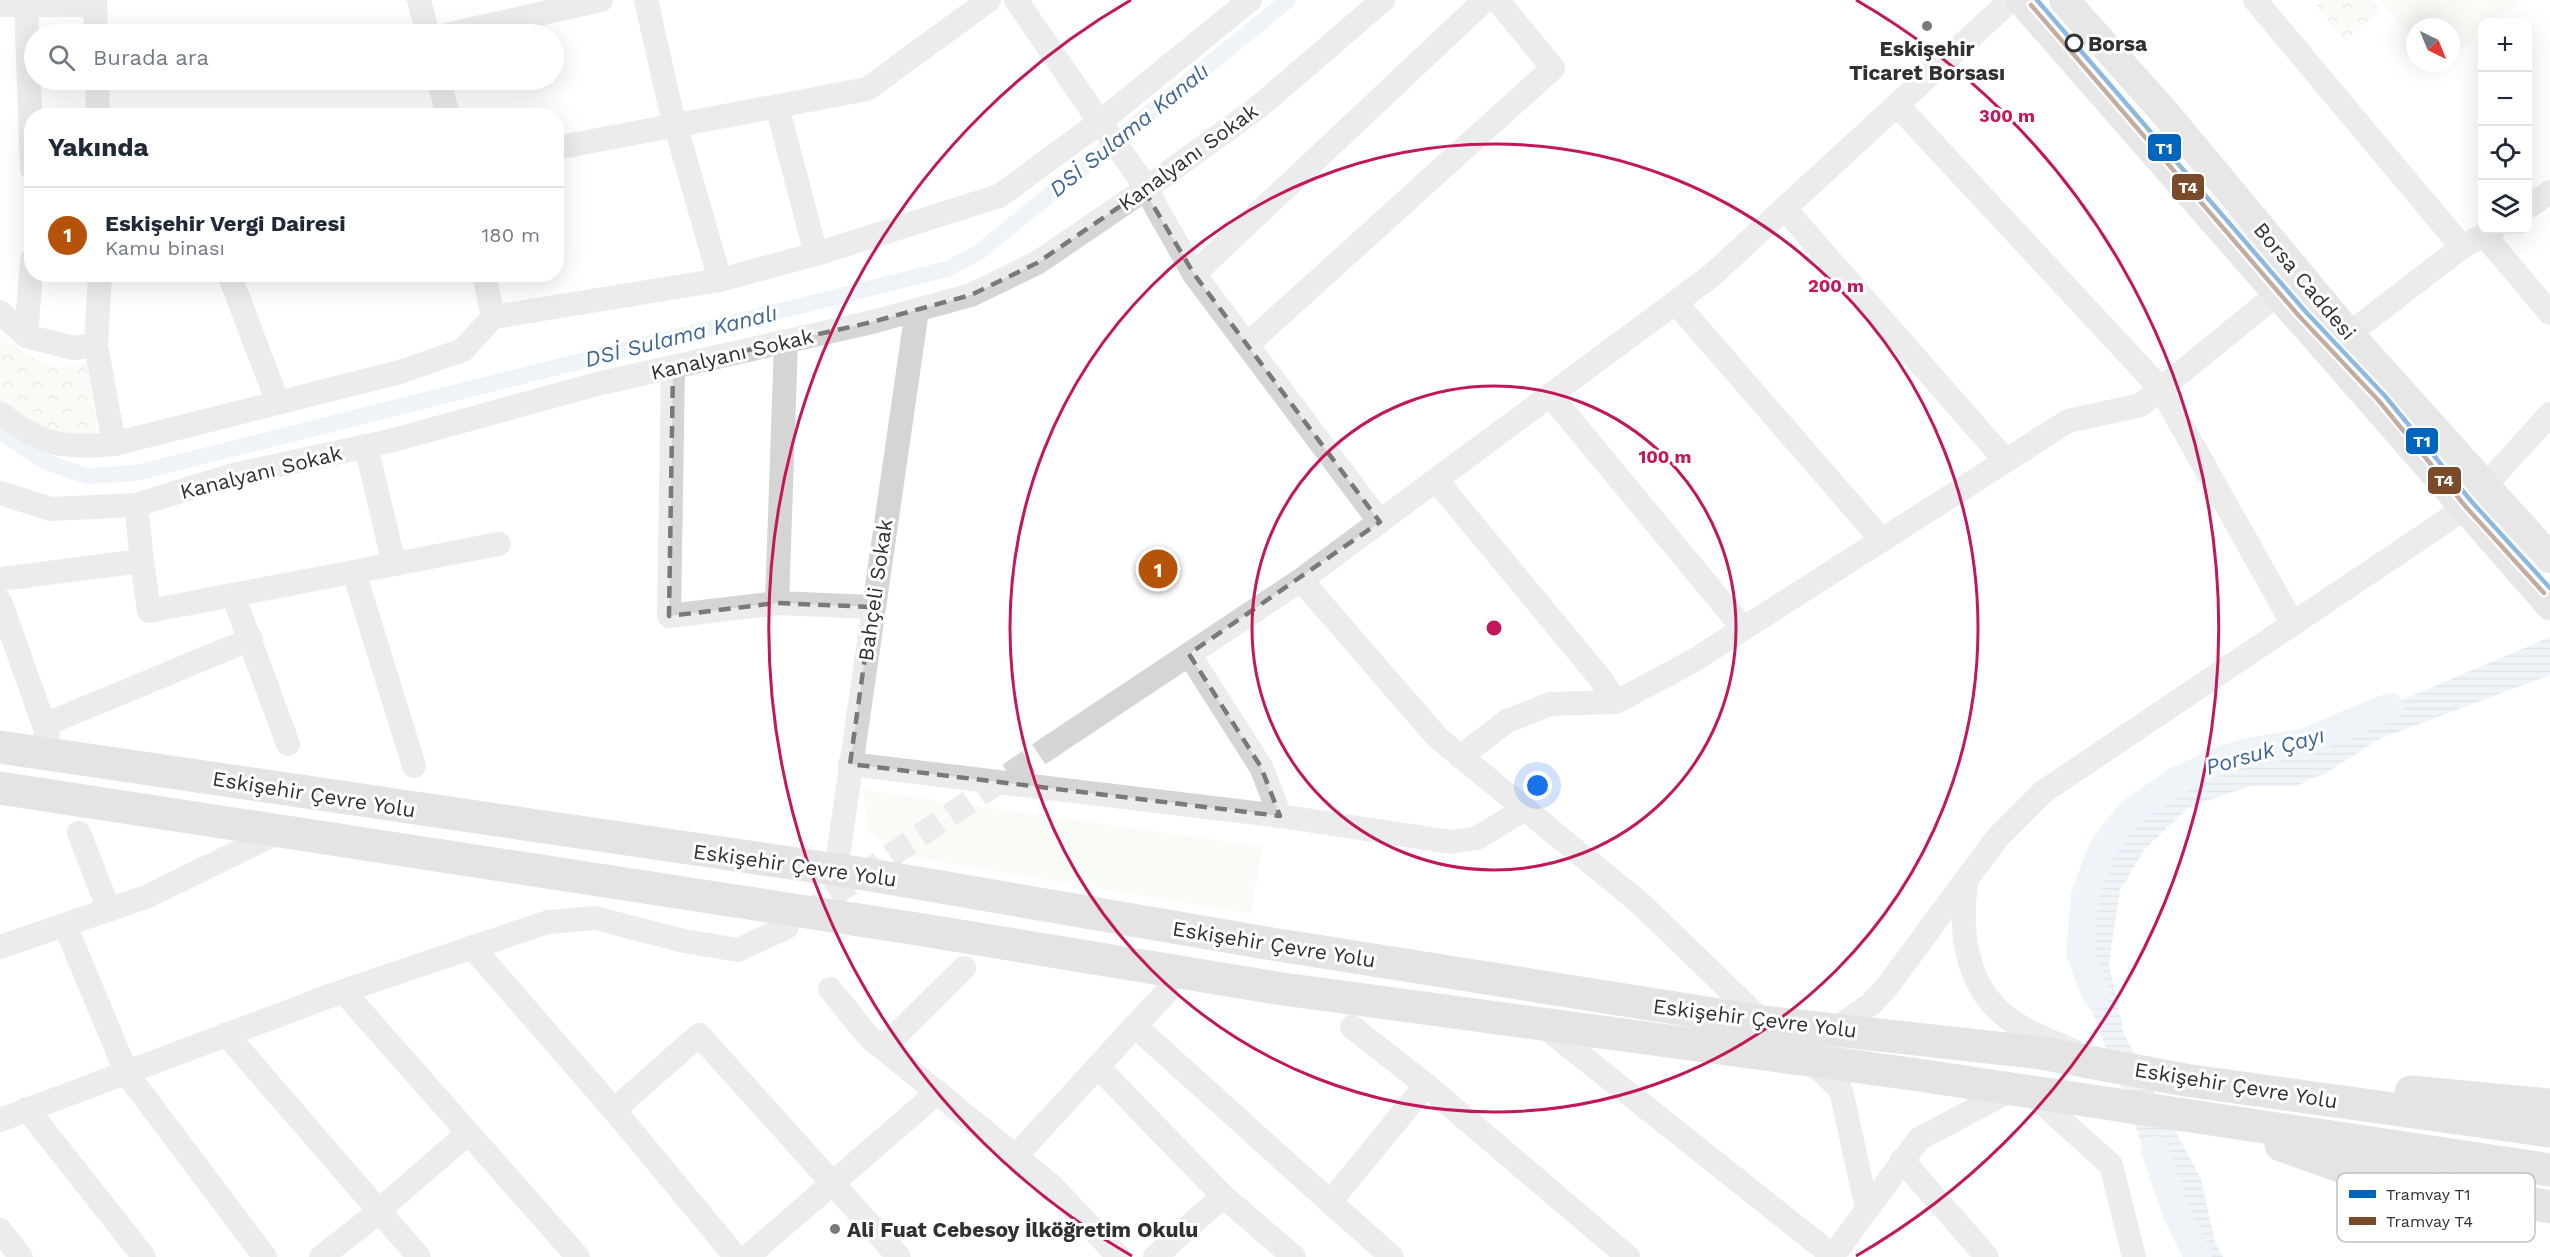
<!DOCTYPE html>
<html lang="tr">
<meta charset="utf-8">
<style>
body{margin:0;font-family:"Work Sans",sans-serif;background:#f2f2f3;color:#1f2937}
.controls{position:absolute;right:18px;top:18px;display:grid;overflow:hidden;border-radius:12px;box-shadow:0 6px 24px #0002}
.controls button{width:54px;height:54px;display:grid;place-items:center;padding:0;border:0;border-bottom:2px solid #e0e1e3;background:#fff;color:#1f2937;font:30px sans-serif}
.compass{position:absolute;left:2406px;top:18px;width:54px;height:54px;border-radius:50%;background:#fff;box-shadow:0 6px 24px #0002;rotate:137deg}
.you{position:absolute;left:1538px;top:786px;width:21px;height:21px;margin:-15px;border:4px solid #fff;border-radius:50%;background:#1a73e8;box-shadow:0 0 0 9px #1a73e833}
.badge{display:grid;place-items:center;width:39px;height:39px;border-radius:50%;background:#b45309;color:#fff;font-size:20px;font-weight:700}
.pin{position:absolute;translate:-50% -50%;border:3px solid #fff;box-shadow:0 2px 6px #0006}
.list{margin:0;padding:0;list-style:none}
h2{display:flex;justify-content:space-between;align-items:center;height:78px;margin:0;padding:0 24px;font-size:26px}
h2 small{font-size:20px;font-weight:400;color:#747a83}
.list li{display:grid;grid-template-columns:39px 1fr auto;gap:18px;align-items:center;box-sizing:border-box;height:96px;padding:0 24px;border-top:2px solid #e0e1e3}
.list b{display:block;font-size:22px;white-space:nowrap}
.list p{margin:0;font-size:20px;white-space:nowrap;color:#747a83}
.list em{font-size:20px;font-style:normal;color:#747a83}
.icon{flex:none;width:33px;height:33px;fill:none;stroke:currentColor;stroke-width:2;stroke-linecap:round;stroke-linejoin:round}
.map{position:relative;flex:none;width:2550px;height:1257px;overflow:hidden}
.search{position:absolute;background:#fff;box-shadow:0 6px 24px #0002;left:24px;top:24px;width:540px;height:66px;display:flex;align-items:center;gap:15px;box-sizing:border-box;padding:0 21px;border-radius:33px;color:#747a83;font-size:22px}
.panel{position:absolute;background:#fff;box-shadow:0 6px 24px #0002;left:24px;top:108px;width:540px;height:174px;border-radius:24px}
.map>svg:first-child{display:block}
.grass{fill:#f1f6ed}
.park{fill:url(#park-crowns)}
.water{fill:url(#water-rules)}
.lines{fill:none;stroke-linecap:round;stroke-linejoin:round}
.canal{stroke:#dbe6f2;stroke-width:16}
.river{stroke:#dbe6f2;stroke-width:28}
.minor-tunnel{stroke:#d6d6d6;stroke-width:24;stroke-dasharray:24 12;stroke-linecap:butt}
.minor{stroke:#d5d5d5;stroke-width:24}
.major{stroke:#c9c9c9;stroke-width:30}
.highway{stroke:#c3c3c3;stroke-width:33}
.tram-1-casing{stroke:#fff;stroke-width:9}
.tram-2-casing{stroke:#fff;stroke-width:9}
.tram-1{stroke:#0065bd;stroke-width:4.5}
.tram-2{stroke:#7a4b2a;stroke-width:4.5}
.marked{fill:none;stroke:#797979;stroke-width:4.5;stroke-dasharray:12 8;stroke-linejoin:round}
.ring{fill:none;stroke:#c2185b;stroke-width:3}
.poi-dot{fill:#797979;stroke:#fff;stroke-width:2}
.stop-dot{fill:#fff;stroke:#313131;stroke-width:3}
.labels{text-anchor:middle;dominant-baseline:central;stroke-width:6;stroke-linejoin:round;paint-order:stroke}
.stop-label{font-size:21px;font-weight:bold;fill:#313131;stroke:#fff;text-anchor:start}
.poi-label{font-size:21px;font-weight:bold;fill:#313131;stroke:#fff}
.street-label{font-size:21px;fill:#313131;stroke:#fff}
.water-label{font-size:22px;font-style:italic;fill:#3e6694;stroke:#fff}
.key{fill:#fff;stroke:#c1c1c1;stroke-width:1.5}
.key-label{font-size:16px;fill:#313131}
.centre{fill:#c2185b;stroke:#fff;stroke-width:3}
.ring-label{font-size:18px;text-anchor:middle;font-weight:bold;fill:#c2185b;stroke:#fff;stroke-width:6;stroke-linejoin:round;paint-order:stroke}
.line-badge{stroke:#fff;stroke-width:2}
.badge-label{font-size:16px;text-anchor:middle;font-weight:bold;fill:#fff}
</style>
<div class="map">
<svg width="2550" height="1257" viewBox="0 0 2550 1257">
<defs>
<pattern id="park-crowns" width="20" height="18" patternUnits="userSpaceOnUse" patternTransform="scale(1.5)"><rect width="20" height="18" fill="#f1f6ed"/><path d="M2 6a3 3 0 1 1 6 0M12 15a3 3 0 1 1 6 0" fill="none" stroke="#cfd3cc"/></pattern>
<pattern id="water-rules" width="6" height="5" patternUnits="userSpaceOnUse" patternTransform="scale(1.5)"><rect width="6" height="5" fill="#dbe6f2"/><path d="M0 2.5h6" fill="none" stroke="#bcc6d0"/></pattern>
</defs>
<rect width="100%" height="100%" fill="#fff"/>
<g class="grass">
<polygon points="2380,0 2476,0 2495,22 2482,22 2482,32 2451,58 2451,27 2415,27 2415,43"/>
<polygon points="2478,0 2519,0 2494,20"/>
<polygon points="863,790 1262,846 1251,914 900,855 867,830"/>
</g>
<g class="park">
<polygon points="2323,0 2370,0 2380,11 2345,41 2316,6"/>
<polygon points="0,334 38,360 60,368 87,363 97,433 74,439 43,432 0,402"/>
</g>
<polygon class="water" points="2550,637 2550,675 2379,739 2328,772 2296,786 2250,786 2188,808 2145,849 2120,890 2109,963 2124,1034 2201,1179 2215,1242 2223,1257 2196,1257 2185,1213 2145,1152 2082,984 2082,926 2106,856 2127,818 2236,752 2312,752 2362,717"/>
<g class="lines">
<polyline class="canal" points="0,432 46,462 87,476 136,473 947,269 978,253 1288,0"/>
<g class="river">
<polyline points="2096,995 2080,953 2085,895 2103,847 2130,813 2176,781 2220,761 2247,752 2302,743 2390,707"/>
<polyline points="2155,1150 2176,1212 2198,1257"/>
</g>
<polyline class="minor-tunnel" points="801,917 1054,744"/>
<g class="minor">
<polyline points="95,0 96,34"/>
<polyline points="419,0 428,34"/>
<polyline points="646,0 670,106 720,280"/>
<polyline points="1250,0 1100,122 1139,177 1194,274 1380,522"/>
<polyline points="2255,0 2462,247 2493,230"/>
<polyline points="0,5 95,5"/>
<polyline points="26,6 32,169"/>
<polyline points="450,34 601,0"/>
<polyline points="97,80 98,116"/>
<polyline points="439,80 448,116"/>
<polyline points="1897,105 2161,389 2293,624"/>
<polyline points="777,106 816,254"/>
<polyline points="556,148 867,89 989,0"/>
<polyline points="2528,207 2550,192"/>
<polyline points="1785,209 2005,460"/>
<polyline points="2484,235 2550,313"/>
<polyline points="100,274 96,345 114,444"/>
<polyline points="229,274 278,403"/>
<polyline points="1194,274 1485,0"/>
<polyline points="1676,303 1881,539"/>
<polyline points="0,312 26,336 73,348 96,345"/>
<polyline points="493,317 720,280 816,254 999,196 1100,122 1016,0"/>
<polyline points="2349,334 2462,247"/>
<polyline points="26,336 32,260"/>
<polyline points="1248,344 1553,68 1497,0"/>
<polyline points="673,367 669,616 777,603 872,607"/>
<polyline points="1550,395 1743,628"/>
<path d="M0 413C40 446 64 448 114 444L400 372 463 350 493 317 484 274"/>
<polyline points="366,446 394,564"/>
<polyline points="1436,480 1600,678 1616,702"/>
<polyline points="0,493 51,509 136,505 233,475 390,441 597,384 872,322 971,295 1037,263 1144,190 1261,105 1383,0"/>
<polyline points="136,505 142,561"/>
<polyline points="354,572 414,766"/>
<polyline points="0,579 142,561 149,611 499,544"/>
<polyline points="1301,580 1437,737 1641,904 1763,1022"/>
<polyline points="233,595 288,744"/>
<polyline points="0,601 44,725"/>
<polyline points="777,603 786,342"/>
<polyline points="1189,654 1261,767 1280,816"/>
<polyline points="48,737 44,725 251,639"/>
<polyline points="1054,744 1301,580 1711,276 2011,0"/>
<polyline points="1460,757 1507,721 1550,704 1616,702 1693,661 2068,421 2141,405 2276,295"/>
<polyline points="850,764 1280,816 1451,842 1477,838 1525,809"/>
<polyline points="79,833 109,910"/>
<polyline points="836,870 917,310"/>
<path d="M1967 879C1959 926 1964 982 2004 1015 2023 1031 2051 1041 2074 1051"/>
<polyline points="65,925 127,1074 265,1257"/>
<polyline points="0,947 146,897 279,832"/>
<polyline points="472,947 614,1110 699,1035 899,1257"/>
<polyline points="830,989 869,1037 1051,1185 1119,1257"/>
<polyline points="343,991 578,1257"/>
<polyline points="1166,993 1135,1026 1330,1202"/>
<polyline points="1541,1024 1833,1256"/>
<polyline points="1352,1027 1426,1085 1628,1257"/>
<polyline points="1835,1029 1871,1004 1886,988 1997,838 2043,792 2465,508 2550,414"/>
<polyline points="226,1034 419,1257"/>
<polyline points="883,1048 964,968"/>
<polyline points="1810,1060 1841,1090 1867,1209"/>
<polyline points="1098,1067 1223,1196 1294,1257"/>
<polyline points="2031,1093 2111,1165 2134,1257"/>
<polyline points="27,1109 144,1257"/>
<polyline points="614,1110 736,1257"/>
<polyline points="0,1120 343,991 548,922 595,918 684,941 738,950 787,927"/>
<polyline points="1016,1156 1135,1026"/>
<polyline points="1902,1160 1987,1257"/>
<polyline points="0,1230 21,1257"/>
<polyline points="321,1257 361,1226 467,1134"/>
<polyline points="747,1257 938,1092"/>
<polyline points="1155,1257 1223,1196"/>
<polyline points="1392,1257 1330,1202 1426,1085"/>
<polyline points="1832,1257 1919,1139 2011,1090"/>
</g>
<g class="major">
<polyline points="2021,0 2550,605"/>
<polyline points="2064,0 2166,114 2349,334 2550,558"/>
</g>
<g class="highway">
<polyline points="0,747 865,874 1266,943 1763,1022 2041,1053 2185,1080 2550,1131"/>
<polyline points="0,788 911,928 1276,988 1912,1074 2550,1170"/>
<polyline points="2411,1092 2550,1105"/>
<polyline points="2281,1145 2354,1171 2550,1207"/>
</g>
<defs>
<polyline id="tram-1" points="2037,0 2305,311 2385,396 2472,502 2550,588"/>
<polyline id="tram-2" points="2031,5 2299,316 2379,401 2466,507 2544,593"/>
</defs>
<use href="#tram-1" class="tram-1-casing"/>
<use href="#tram-2" class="tram-2-casing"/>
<use href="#tram-1" class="tram-1"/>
<use href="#tram-2" class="tram-2"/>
</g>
<path d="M0 0H2550V1257H0ZM1144 190 1194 274 1380 522 1189 654 1261 767 1280 816 850 764 872 607 777 603 669 616 673 367 872 322 971 295 1037 263Z" fill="#fff" fill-opacity=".55" fill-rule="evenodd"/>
<path class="marked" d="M1144 190 1194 274 1380 522 1189 654 1261 767 1280 816 850 764 872 607 777 603 669 616 673 367 872 322 971 295 1037 263Z"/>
<g class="ring">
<circle cx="1494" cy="628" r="242"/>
<circle cx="1494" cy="628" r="484"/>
<path d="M1132 1256A725 725 0 0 1 1131 0M1856 0A725 725 0 0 1 1856 1256"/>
</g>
<g class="poi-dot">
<circle cx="1927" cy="26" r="6"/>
<circle cx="835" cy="1229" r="6"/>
</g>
<circle class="stop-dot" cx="2074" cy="43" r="8"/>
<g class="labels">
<g class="stop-label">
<text x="2088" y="43">Borsa</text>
</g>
<g class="poi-label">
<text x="1927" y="48">Eskişehir<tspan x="1927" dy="24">Ticaret Borsası</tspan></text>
<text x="847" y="1229" text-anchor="start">Ali Fuat Cebesoy İlköğretim Okulu</text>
</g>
<g class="street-label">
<text transform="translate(1188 157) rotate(-36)">Kanalyanı Sokak</text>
<text transform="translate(2305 281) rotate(50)">Borsa Caddesi</text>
<text transform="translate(732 354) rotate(-13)">Kanalyanı Sokak</text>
<text transform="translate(261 472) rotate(-14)">Kanalyanı Sokak</text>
<text transform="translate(875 590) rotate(-82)">Bahçeli Sokak</text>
<text transform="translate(314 794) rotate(9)">Eskişehir Çevre Yolu</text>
<text transform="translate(795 865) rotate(8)">Eskişehir Çevre Yolu</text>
<text transform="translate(1274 944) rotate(9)">Eskişehir Çevre Yolu</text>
<text transform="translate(1755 1018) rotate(7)">Eskişehir Çevre Yolu</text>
<text transform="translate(2236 1085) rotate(9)">Eskişehir Çevre Yolu</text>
</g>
<g class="water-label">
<text transform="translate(1129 130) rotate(-39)">DSİ Sulama Kanalı</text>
<text transform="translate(681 336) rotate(-14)">DSİ Sulama Kanalı</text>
<text transform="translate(2265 751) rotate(-16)">Porsuk Çayı</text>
</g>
</g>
<rect x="2337" y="1173" width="198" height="69" rx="9" class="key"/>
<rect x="2349" y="1190" width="27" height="8" fill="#0065bd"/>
<rect x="2349" y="1217" width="27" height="8" fill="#7a4b2a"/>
<g class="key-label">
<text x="2386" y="1200">Tramvay T1</text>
<text x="2386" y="1227">Tramvay T4</text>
</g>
<circle cx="1494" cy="628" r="9" class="centre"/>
<g class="ring-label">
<text x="2007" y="122">300 m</text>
<text x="1836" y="292">200 m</text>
<text x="1665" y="463">100 m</text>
</g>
<g class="line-badge">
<rect x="2147" y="133" width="35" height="29" rx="6" fill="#0065bd"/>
<rect x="2171" y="173" width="34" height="28" rx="6" fill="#7a4b2a"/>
<rect x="2405" y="427" width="34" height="28" rx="6" fill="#0065bd"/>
<rect x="2427" y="466" width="35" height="29" rx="6" fill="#7a4b2a"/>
</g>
<g class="badge-label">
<text x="2164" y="154">T1</text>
<text x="2188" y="193">T4</text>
<text x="2422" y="447">T1</text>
<text x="2444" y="486">T4</text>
</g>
</svg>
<div class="controls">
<button>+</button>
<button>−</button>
<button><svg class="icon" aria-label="locate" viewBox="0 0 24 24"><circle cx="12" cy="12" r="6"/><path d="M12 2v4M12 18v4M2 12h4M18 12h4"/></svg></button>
<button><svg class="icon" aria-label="layers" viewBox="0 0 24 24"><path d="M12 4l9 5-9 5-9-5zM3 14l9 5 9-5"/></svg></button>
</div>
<svg class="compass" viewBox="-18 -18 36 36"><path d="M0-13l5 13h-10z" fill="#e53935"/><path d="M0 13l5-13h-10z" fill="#747a83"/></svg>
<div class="you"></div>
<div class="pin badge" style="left:1158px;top:569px">1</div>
<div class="search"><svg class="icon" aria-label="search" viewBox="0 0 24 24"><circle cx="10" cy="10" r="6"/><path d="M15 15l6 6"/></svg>Burada ara</div>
<section class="panel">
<h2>Yakında<small></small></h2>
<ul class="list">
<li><span class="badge">1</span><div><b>Eskişehir Vergi Dairesi</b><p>Kamu binası</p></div><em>180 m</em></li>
</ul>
</section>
</div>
